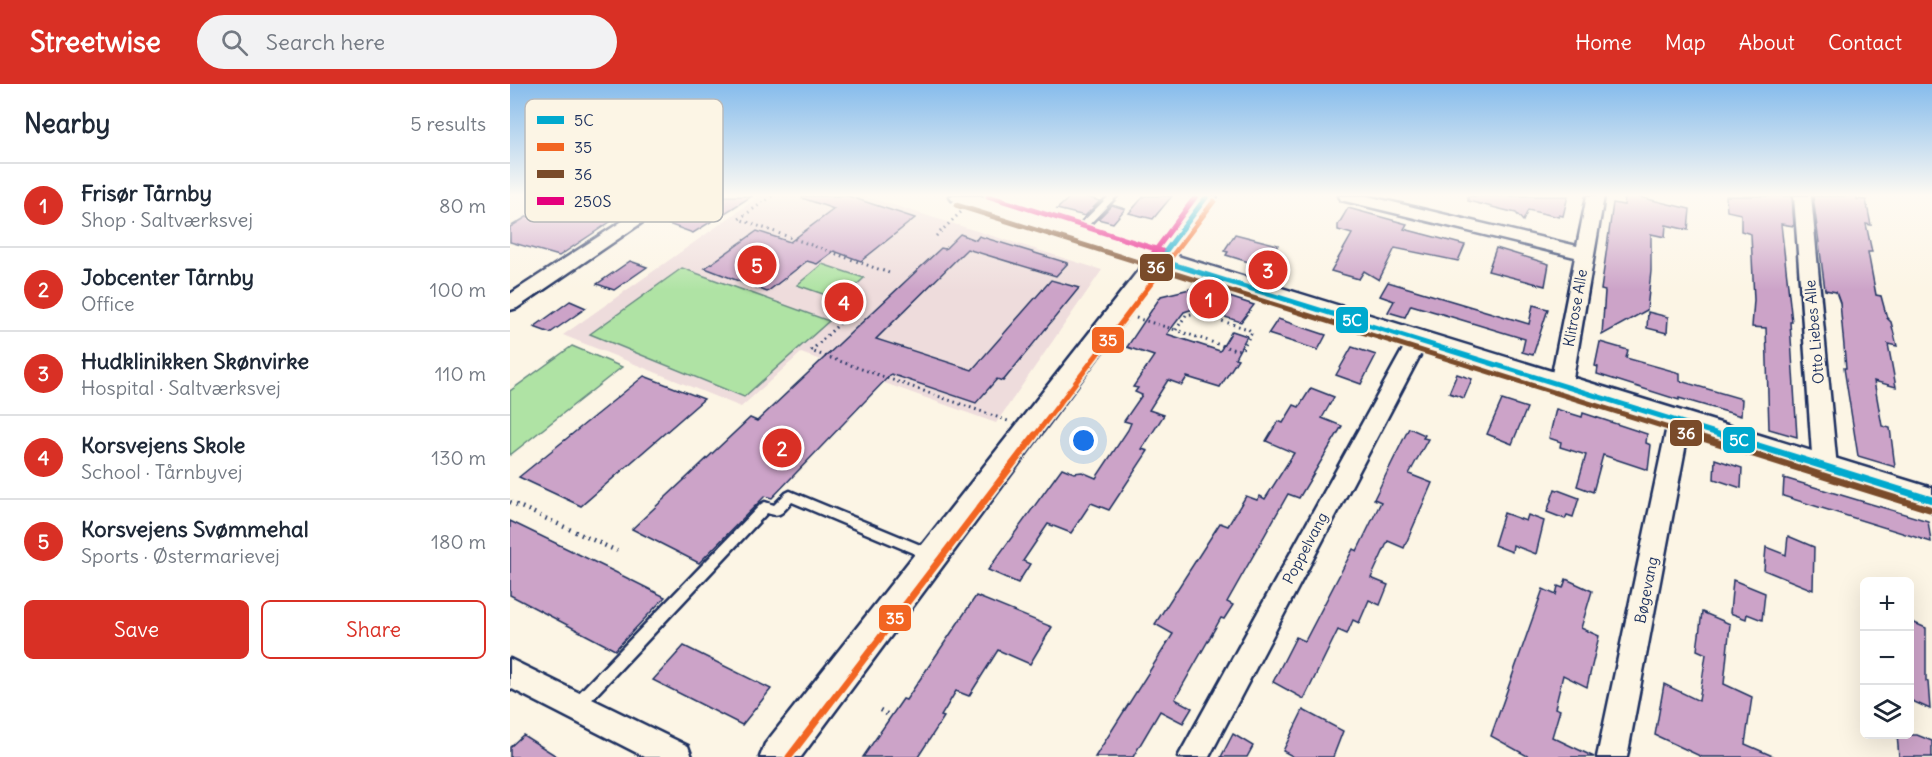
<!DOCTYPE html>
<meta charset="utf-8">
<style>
body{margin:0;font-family:Delius,sans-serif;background:#f2f2f3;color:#1f2937}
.controls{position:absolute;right:18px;bottom:18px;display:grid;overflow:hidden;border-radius:9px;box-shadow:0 6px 24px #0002}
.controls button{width:54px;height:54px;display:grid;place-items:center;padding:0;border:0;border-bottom:2px solid #e0e1e3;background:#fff;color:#1f2937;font:30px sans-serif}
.you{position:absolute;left:574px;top:357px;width:21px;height:21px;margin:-15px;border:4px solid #fff;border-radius:50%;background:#1a73e8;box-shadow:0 0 0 9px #1a73e833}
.badge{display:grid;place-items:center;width:39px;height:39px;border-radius:50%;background:#d93025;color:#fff;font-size:20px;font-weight:700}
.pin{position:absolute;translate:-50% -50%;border:3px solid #fff;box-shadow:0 2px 6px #0006}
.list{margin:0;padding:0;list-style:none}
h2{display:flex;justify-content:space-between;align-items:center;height:78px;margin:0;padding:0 24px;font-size:26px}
h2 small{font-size:20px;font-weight:400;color:#747a83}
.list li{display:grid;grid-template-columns:39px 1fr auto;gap:18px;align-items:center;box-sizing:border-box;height:84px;padding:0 24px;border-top:2px solid #e0e1e3}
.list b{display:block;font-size:22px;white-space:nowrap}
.list p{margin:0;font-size:20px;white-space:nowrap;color:#747a83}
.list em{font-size:20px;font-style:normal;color:#747a83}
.actions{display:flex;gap:12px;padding:18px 24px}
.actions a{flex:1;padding:14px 0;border:2px solid #d93025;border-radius:9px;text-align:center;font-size:21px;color:#d93025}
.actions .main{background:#d93025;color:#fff}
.icon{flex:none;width:33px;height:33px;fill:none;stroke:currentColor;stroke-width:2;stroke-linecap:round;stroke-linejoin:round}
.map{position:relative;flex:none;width:1422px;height:673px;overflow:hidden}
header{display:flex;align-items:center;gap:36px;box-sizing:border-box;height:84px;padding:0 30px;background:#d93025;color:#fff}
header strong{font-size:28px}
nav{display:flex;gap:33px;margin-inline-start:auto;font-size:21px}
.search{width:420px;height:54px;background:#f2f2f3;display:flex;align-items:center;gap:15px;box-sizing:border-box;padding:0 21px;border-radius:33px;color:#747a83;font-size:22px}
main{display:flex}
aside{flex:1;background:#fff}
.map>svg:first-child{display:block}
.built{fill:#eedcdc}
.green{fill:#afe3a4;stroke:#658981;stroke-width:1.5}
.building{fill:#cca3c8;stroke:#1b2f5e;stroke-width:1.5}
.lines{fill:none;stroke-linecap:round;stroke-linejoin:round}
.service-casing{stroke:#1b2f5e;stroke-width:5}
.minor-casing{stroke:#1b2f5e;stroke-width:5}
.tertiary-casing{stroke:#1b2f5e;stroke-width:5}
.path-far1{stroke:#1b2f5e;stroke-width:3;stroke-dasharray:1.5 4;stroke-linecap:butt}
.path{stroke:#1b2f5e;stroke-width:4.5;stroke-dasharray:1.5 5;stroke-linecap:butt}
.service{fill:#fcf5e5;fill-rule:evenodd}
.minor{fill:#fcf5e5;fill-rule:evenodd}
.tertiary{fill:#fcf5e5;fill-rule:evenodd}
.bus-1-far1-casing{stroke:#fcf5e5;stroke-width:9}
.bus-1-casing{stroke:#fcf5e5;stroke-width:11}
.bus-2-far1-casing{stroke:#fcf5e5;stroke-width:9}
.bus-2-casing{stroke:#fcf5e5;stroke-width:11}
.bus-3-far1-casing{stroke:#fcf5e5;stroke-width:9}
.bus-3-casing{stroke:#fcf5e5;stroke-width:11}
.bus-4-casing{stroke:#fcf5e5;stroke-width:9}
.bus-1-far1{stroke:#00a9ce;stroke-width:5}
.bus-1{stroke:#00a9ce;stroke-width:7}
.bus-2-far1{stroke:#f26522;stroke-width:5}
.bus-2{stroke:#f26522;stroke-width:7}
.bus-3-far1{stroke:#7a4b2a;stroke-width:5}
.bus-3{stroke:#7a4b2a;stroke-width:7}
.bus-4{stroke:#e5007d;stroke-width:5}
.labels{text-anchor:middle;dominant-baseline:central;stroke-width:4.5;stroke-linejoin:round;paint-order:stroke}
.street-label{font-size:15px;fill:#1b2f5e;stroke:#fcf5e5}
.key{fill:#fcf5e5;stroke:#b8babc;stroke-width:1.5}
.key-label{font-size:16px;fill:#1b2f5e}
.line-badge{stroke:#fcf5e5;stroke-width:2}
.badge-label{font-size:16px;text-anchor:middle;font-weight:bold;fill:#fff}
</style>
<header>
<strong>Streetwise</strong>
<div class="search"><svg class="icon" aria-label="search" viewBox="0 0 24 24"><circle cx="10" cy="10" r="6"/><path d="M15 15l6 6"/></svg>Search here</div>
<nav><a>Home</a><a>Map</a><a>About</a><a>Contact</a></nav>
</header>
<main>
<aside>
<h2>Nearby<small>5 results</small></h2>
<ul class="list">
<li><span class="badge">1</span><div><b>Frisør Tårnby</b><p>Shop · Saltværksvej</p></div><em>80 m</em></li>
<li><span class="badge">2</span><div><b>Jobcenter Tårnby</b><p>Office</p></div><em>100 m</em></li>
<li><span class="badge">3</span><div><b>Hudklinikken Skønvirke</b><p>Hospital · Saltværksvej</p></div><em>110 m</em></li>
<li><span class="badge">4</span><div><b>Korsvejens Skole</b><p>School · Tårnbyvej</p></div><em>130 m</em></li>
<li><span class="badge">5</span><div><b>Korsvejens Svømmehal</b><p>Sports · Østermarievej</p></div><em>180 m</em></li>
</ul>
<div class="actions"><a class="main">Save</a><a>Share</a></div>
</aside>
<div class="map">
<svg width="1422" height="673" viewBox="0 0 1422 673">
<rect width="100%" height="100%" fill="#fcf5e5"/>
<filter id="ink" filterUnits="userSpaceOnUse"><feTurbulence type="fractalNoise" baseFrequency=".0167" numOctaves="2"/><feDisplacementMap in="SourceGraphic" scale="12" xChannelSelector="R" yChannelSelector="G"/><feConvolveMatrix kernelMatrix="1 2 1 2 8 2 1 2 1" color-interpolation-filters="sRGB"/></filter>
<g filter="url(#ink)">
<polygon class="built" points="250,112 354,112 592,186 486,339 291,269 231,323 53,251"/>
<g class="green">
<polygon points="312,180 354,194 330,216 287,201"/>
<polygon points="172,184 319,237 234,313 80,250"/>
<polygon points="62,262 112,283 0,371 0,307"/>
</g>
<g class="building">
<polygon points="51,112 147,112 129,123 124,122 49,172 0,158 0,143"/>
<polygon points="173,112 242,112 183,149 158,140 164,137 148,130"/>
<polygon points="292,112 338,112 405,134 351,177 324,167 307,180 297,177 257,208 195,184 247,147 280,158 324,125 292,114"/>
<polygon points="561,112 574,112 590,117 575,132 547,125"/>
<polygon points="634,112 662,112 643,135 619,129"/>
<polygon points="958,112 1058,112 1053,132 1049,131 1049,133 1018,126 1013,137 1006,129 958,117"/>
<polygon points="1115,112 1125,112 1180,125 1178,146 1156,141 1155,153 1141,150 1141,187 1137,226 1092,251 1095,207 1091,206 1103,119 1114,121"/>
<polygon points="1216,112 1282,112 1284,142 1271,140 1282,238 1280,238 1287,353 1259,345 1256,244 1242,243 1244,216 1241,150 1231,147 1231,130 1217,127"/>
<polygon points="1303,112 1347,112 1347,115 1356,116 1361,141 1356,140 1362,168 1358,168 1366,211 1371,212 1377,234 1381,238 1387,262 1378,260 1386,303 1364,297 1372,342 1380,344 1385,383 1348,372 1334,284 1336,284 1330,219 1326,208 1315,206"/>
<polygon points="602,121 615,125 603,139 588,135"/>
<polygon points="838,124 897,140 894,145 955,161 948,177 885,164 869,196 854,187 849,195 821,187 842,150 828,146 828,141"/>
<polygon points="450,150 466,156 469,152 558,179 546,192 457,165 366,255 462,286 541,196 569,204 493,297 487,295 466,319 381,290 262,414 255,412 189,479 122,445 240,334 247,337 431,164 435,165"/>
<polygon points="725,150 768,161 755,183 716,171 718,168 714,167"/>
<polygon points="986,164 1039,180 1035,202 978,187"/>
<polygon points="120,177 137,183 104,206 87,200"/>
<polygon points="878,198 1019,240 1023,221 1038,225 1023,271 1012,268 1015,255 932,230 901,221 895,233 878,228 884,217 870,212"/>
<polygon points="688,203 744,221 731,238 686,224 674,228 657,250 710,267 722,247 737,252 725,274 728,275 710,303 677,293 672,301 658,296 639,326 654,331 632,365 638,367 599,426 581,419 561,449 538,440 513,477 520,480 508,499 478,486 552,384 564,389 572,388 586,394 618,346 621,339 614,337 632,311 625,308 628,304 623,303 644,272 617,263 651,212"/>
<polygon points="60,217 76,224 40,249 24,243"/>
<polygon points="1138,228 1158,233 1157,249 1137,244"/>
<polygon points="768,235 816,251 808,266 758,250"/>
<polygon points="1090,258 1118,266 1116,274 1170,289 1170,297 1232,315 1231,332 1169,314 1169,316 1087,290 1088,283 1085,282"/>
<polygon points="842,263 866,271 851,300 826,291"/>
<polygon points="947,290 962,295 954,314 939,309"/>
<polygon points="134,292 194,315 71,422 9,393"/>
<polygon points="801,304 824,313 812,334 832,342 789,414 778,410 717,518 723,521 714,535 711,534 665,615 682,624 673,639 650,627 623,673 585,673 663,550 645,540 710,439 718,442 736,412 747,416 750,412 755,415 784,369 756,357 768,337 773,339 784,321 789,323"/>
<polygon points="992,316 1017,324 1002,360 977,350"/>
<polygon points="1046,325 1072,333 1073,329 1137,350 1136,359 1141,361 1138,386 1093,371 1083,408 1067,402 1076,371 1050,363 1051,358 1039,354"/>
<polygon points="899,344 915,351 913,354 918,355 899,390 922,399 894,464 878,457 861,494 878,501 870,521 859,516 849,539 843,536 837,550 828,546 794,615 763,598 786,553 795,557 843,465 847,467 871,418 864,415"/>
<polygon points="1205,375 1232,384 1231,404 1204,395"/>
<polygon points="1274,394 1418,437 1421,458 1273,412"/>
<polygon points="1045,405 1069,414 1063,433 1057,431 1055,435 1037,428"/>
<polygon points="994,429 1016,437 1018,431 1034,437 1026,470 1003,461 1002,468 984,461"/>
<polygon points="0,437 101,486 155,513 105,566 0,511"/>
<polygon points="1278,452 1304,463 1303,506 1254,486 1256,463 1276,471"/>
<polygon points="1056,495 1082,507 1071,544 1089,552 1077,603 1053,591 1045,624 1050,626 1042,653 1084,673 1019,673 981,652 1033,505 1046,511 1048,502 1053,504"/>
<polygon points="1223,496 1255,509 1252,536 1237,530 1236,535 1220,529"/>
<polygon points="466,512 542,543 520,580 488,566 459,612 446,607 431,632 434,633 408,673 353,673 393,615 396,616"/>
<polygon points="1192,528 1220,540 1214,600 1242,613 1235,660 1265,673 1192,673 1145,651 1154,600 1189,617 1196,570 1187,566"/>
<polygon points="1400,537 1416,544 1416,597 1418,598 1420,625 1400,616"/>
<polygon points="174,562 261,605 232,641 143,596"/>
<polygon points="793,626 833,647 823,673 784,673 773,667"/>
<polygon points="723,650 743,662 737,673 711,673"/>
<polygon points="13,651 48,673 0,673 0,663"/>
<polygon points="1387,651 1407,651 1422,657 1422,673 1389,673"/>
</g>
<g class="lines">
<defs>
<g id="service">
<polygon points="599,112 607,112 569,151 563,151 563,147"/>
<path d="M280 407 425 467 427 471 425 475 421 476 417 475 282 418C272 428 271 434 257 429L72 626 67 628 62 626 60 621 62 616 251 420 255 418 264 421 276 409Z"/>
</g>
<g id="minor">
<polygon points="151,112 171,112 7,224 0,226 0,210"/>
<polygon points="829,112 857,112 1067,162 1077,112 1094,112 1062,300 1059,306 1051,308 1043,306 1040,300 1065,173 831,116"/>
<polygon points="1284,112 1301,112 1327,384 1323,391 1315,394 1307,391 1303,384"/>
<polygon points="908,249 915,251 918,256 699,673 668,673 898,256 901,251"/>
<polygon points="1169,329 1177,332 1180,338 1117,673 1087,673 1158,338 1161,332"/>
<polygon points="0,575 178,662 182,673 135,673 0,604"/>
</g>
<polygon id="tertiary" points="439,112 470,112 644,165 687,112 707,112 664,171 1422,404 1422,428 654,184 291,673 250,673 255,660 635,178 442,116"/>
</defs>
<use href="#service" class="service-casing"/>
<use href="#minor" class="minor-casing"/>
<use href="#tertiary" class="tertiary-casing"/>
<g class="path-far1">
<polyline points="262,112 229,135 382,190"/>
<polyline points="426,152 451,128"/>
<polygon points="686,229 738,245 742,248 732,265 725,266 666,246 676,231"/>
<polyline points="626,234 666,246"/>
<polyline points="330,239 301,267 501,338"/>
</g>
<g class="path">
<polyline points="0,418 107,467"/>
<polyline points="370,626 377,630"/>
</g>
<use href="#service" class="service"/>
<use href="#minor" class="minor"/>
<use href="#tertiary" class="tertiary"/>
<defs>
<g id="bus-1-far1">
<polyline points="649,176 1218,353"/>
<polyline points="649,176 697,112"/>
</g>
<polyline id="bus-1" points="1213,351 1422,416"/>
<polyline id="bus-2-far1" points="524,353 704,117"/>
<polyline id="bus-2" points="279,673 525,351"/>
<polyline id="bus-3-far1" points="446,121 1187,353"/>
<polyline id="bus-3" points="1183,351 1419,425"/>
<g id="bus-4">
<polyline points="478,112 652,167"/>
<polyline points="642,171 686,112"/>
</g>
</defs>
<use href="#bus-1-far1" class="bus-1-far1-casing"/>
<use href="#bus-1" class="bus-1-casing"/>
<use href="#bus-2-far1" class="bus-2-far1-casing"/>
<use href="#bus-2" class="bus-2-casing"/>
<use href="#bus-3-far1" class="bus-3-far1-casing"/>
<use href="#bus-3" class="bus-3-casing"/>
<use href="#bus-4" class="bus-4-casing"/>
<use href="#bus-1-far1" class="bus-1-far1"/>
<use href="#bus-1" class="bus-1"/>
<use href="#bus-2-far1" class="bus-2-far1"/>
<use href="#bus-2" class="bus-2"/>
<use href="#bus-3-far1" class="bus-3-far1"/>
<use href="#bus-3" class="bus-3"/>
<use href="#bus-4" class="bus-4"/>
</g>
</g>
<linearGradient id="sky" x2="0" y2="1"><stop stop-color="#86bcec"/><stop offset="0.54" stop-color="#fefaf3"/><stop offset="1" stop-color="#fefaf3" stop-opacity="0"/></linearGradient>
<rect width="1422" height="206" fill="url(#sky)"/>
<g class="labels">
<g class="street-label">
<text transform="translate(1065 224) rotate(-80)">Klitrose Alle</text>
<text transform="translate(1304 248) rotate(-95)">Otto Liebes Alle</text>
<text transform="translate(795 464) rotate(-62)">Poppelvang</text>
<text transform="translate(1136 506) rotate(-79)">Bøgevang</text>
</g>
</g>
<rect x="15" y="15" width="198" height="123" rx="9" class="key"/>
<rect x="27" y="32" width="27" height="8" fill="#00a9ce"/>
<rect x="27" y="59" width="27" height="8" fill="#f26522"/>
<rect x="27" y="86" width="27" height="8" fill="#7a4b2a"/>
<rect x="27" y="113" width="27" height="8" fill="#e5007d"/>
<g class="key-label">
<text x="64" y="42">5C</text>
<text x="64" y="69">35</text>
<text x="64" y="96">36</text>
<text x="64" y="123">250S</text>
</g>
<g class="line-badge">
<rect x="629" y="169" width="35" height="29" rx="6" fill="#7a4b2a"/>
<rect x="825" y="222" width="34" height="28" rx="6" fill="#00a9ce"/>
<rect x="581" y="242" width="34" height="28" rx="6" fill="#f26522"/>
<rect x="1159" y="335" width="34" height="28" rx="6" fill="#7a4b2a"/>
<rect x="1212" y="342" width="34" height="28" rx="6" fill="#00a9ce"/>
<rect x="368" y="520" width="34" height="28" rx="6" fill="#f26522"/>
</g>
<g class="badge-label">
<text x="646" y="189">36</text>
<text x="842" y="242">5C</text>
<text x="598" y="262">35</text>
<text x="1176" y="355">36</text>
<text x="1229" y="362">5C</text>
<text x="385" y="540">35</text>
</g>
</svg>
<div class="controls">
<button>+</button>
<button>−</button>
<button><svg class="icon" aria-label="layers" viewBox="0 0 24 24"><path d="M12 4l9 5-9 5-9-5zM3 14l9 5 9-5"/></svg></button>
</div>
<div class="you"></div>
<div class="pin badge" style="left:699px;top:215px">1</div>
<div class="pin badge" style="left:272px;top:364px">2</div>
<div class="pin badge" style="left:758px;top:186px">3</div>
<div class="pin badge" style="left:334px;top:218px">4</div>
<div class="pin badge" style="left:247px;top:181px">5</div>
</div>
</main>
